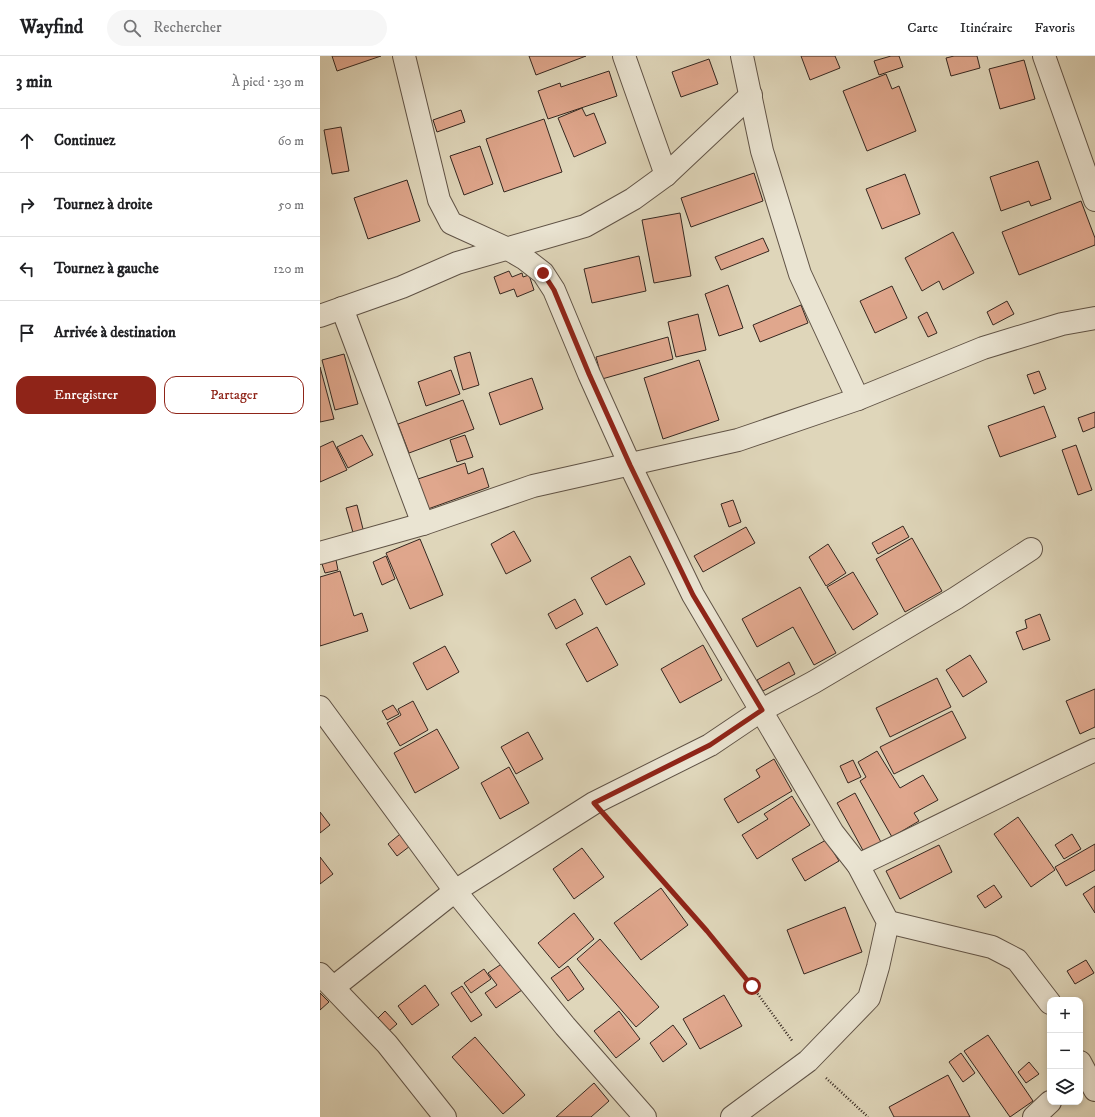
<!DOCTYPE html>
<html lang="fr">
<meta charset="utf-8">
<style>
body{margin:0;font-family:"IM FELL DW Pica",serif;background:#f6f6f6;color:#202124}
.controls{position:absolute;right:12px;bottom:12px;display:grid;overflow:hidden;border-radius:8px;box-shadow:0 2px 6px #0003}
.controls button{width:36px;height:36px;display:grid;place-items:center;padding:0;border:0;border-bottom:1px solid #e0e0e0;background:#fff;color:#202124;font:20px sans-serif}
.stop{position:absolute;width:12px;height:12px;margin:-9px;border:3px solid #8f2418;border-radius:50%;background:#fff}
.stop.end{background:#8f2418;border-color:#fff;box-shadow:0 1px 4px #0008}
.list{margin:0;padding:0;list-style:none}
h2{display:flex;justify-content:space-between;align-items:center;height:52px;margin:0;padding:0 16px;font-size:17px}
h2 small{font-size:13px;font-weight:400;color:#757577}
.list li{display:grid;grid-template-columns:26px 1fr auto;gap:12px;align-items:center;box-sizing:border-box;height:64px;padding:0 16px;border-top:1px solid #e0e0e0}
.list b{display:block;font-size:15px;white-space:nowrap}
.list em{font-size:13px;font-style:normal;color:#757577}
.actions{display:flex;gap:8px;padding:12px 16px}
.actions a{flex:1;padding:9px 0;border:1px solid #8f2418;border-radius:12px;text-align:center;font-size:14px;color:#8f2418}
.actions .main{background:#8f2418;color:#fff}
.icon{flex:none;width:22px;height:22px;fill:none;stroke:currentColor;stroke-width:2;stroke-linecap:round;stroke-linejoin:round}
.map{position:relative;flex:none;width:775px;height:1061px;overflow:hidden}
header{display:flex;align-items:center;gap:24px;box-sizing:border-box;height:56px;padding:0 20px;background:#fff;border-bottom:1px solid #e0e0e0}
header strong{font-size:19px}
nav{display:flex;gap:22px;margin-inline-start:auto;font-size:14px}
.search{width:280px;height:36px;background:#f6f6f6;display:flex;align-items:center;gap:10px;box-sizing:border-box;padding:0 14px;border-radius:22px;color:#757577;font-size:15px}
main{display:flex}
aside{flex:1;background:#fff}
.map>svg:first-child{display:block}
.building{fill:#e0a78d;stroke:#352720}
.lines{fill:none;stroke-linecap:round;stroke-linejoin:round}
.minor-casing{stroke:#605346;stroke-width:24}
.path{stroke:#352720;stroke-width:2.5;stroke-dasharray:1 2;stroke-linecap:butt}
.minor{stroke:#eae4d2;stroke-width:22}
.route{stroke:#8f2418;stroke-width:5}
</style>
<header>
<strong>Wayfind</strong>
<div class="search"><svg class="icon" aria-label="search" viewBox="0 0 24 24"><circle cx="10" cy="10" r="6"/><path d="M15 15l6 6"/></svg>Rechercher</div>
<nav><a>Carte</a><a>Itinéraire</a><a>Favoris</a></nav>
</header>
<main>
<aside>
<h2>3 min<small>À pied · 230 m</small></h2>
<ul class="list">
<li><svg class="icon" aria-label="ahead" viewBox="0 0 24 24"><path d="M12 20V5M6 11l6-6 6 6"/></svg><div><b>Continuez</b></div><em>60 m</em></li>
<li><svg class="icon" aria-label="right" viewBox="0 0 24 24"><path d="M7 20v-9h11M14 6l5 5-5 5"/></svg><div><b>Tournez à droite</b></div><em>50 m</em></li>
<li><svg class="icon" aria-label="left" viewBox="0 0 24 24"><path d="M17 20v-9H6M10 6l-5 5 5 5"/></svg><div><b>Tournez à gauche</b></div><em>120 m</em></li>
<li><svg class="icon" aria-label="arrive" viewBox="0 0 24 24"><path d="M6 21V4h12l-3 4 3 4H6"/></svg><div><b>Arrivée à destination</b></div></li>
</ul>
<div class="actions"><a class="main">Enregistrer</a><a>Partager</a></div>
</aside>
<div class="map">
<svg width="775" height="1061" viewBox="0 0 775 1061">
<rect width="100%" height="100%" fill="#dfd6ba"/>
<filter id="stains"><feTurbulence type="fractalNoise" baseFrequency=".005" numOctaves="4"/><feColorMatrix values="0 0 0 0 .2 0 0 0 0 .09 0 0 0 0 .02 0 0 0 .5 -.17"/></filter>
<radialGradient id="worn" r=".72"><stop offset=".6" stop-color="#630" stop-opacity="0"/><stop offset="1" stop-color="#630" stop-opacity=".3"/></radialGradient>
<g class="building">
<polygon points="12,0 61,0 17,15"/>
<polygon points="209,0 266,0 216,19"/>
<polygon points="481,0 515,0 520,12 490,24"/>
<polygon points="571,0 579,0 583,11 559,19 554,5"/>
<polygon points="634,0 657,0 660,12 631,20 626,2"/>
<polygon points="389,3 398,28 361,41 352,16"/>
<polygon points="704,4 715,43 680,53 669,13"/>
<polygon points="289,15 297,40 228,63 218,35 240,27 241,31"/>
<polygon points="566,18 572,33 579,30 596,75 547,95 523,35"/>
<polygon points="262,52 266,60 274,57 286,87 254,101 238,62"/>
<polygon points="141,54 145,66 117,76 113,64"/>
<polygon points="224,63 242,116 184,136 166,83"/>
<polygon points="21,71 29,115 12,118 4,74"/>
<polygon points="160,90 173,128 144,139 130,100"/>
<polygon points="718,105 731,143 711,150 709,145 681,155 670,121"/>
<polygon points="434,117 443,145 371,171 361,142"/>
<polygon points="585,118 600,158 562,173 546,133"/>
<polygon points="87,124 100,165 48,183 34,142"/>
<polygon points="761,145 775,182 775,189 699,219 682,176"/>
<polygon points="360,157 371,220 334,227 322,164"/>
<polygon points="633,176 654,217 623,234 619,225 602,235 585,202"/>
<polygon points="443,182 449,195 401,214 395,201"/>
<polygon points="319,200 326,235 272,247 264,213"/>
<polygon points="189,215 192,221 202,217 203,221 209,219 214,234 197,241 194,233 180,238 174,221"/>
<polygon points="408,229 423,272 399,280 385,238"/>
<polygon points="572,230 587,262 555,277 540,245"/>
<polygon points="687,245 694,258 673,269 667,256"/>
<polygon points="481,249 488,267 440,286 433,269"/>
<polygon points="607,256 617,277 608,281 598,261"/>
<polygon points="378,258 386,294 356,301 348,266"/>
<polygon points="348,281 353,303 282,323 276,301"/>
<polygon points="150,296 159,329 143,334 134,301"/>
<polygon points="24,298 38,348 15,354 2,304"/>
<polygon points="379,304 399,364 343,383 324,322"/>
<polygon points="0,311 14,363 0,366"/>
<polygon points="131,314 140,338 106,350 98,326"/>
<polygon points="719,315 726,333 714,338 707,319"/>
<polygon points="212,322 223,353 180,369 169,337"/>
<polygon points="143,344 154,373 89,397 78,368"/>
<polygon points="724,350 736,381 680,401 668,370"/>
<polygon points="775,356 775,371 763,376 758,362"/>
<polygon points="42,379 53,399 28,412 17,391"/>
<polygon points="145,379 153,401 137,406 130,384"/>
<polygon points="13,385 27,414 0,426 0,391"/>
<polygon points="756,389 772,434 758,439 742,394"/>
<polygon points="145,407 148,418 163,412 169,431 108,453 98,423"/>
<polygon points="413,444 421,466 409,471 401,448"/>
<polygon points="37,449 44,477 34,480 26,452"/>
<polygon points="583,470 589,481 558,498 552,487"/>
<polygon points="426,471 435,487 383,516 374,500"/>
<polygon points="194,475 211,505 186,518 171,488"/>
<polygon points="592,482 622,535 585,556 556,503"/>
<polygon points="100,483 123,539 90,553 66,497"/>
<polygon points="508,488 526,517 506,530 489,501"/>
<polygon points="66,500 75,523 62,529 53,506"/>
<polygon points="310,500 325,528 286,549 271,522"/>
<polygon points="16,504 18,514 5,517 2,508"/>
<polygon points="20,515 34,560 42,557 48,575 0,590 0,521"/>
<polygon points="533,516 558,558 533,574 507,531"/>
<polygon points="480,531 516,597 494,609 473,571 437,591 422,563"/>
<polygon points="255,543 263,558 236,573 228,558"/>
<polygon points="720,558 730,584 703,594 696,576 707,572 705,564"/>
<polygon points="277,571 298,609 267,626 246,588"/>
<polygon points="383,589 402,624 360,647 341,613"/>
<polygon points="125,590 139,616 107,634 93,607"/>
<polygon points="650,599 667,626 643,641 626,614"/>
<polygon points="469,606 475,618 443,635 437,624"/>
<polygon points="617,622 631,651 570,681 556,652"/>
<polygon points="775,633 775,671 760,678 746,645"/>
<polygon points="93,645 108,674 80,690 67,667 81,659 78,653"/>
<polygon points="73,649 79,658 67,664 62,655"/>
<polygon points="632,655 646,682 574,718 560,691"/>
<polygon points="117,673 139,712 95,737 74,697"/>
<polygon points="208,676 223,703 196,718 181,691"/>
<polygon points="557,695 580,732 603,719 618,744 594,757 599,765 572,781 540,725 546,721 538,706"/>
<polygon points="454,703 472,735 418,767 404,743 440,721 436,714"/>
<polygon points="533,704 541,721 528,727 520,710"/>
<polygon points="189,711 209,747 180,763 161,727"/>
<polygon points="535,737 562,788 545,798 517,747"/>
<polygon points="472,740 490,769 437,803 422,779 448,763 444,758"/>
<polygon points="0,756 10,769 0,777"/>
<polygon points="698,761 735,814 711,831 674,778"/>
<polygon points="85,774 94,787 77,800 68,788"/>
<polygon points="752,778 761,793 744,803 735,789"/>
<polygon points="506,784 519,805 485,825 472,803"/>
<polygon points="775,788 775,814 746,830 735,811"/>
<polygon points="619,789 632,816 580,843 566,815"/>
<polygon points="262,792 284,821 254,843 233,813"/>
<polygon points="0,801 13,818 0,828"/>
<polygon points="674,829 682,841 665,852 657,840"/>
<polygon points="775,830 775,857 763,838"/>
<polygon points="341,832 368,869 321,904 294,867"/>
<polygon points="525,851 542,896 484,918 467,874"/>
<polygon points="254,857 274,883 239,912 218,887"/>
<polygon points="280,883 339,951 316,971 257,903"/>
<polygon points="766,904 774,917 755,928 747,915"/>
<polygon points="183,907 202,934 176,952 165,937 177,929 168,917"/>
<polygon points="248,910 264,933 248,945 231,922"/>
<polygon points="164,913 171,923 151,937 144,927"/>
<polygon points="105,929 119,949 92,969 78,950"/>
<polygon points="142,930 162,959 151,966 131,937"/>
<polygon points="0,937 9,946 0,954"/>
<polygon points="404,939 422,970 380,993 363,963"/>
<polygon points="65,955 77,968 69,975 58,962"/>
<polygon points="299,955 320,983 296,1002 274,975"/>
<polygon points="353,969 367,988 343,1006 330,987"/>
<polygon points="668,979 713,1045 690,1061 644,995"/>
<polygon points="155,981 205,1039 183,1058 132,1001"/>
<polygon points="641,997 655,1017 643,1026 629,1006"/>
<polygon points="709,1006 719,1018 706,1027 698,1016"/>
<polygon points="628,1019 650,1061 574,1061 569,1051"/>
<polygon points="274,1027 289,1045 271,1061 236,1061"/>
</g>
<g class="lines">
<defs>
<g id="minor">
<polyline points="84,0 119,144 131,167 188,193 205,203 223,217 234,234 269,318 310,409 373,539 513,777 538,809 568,866 558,911 549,942 488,1005 412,1061"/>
<polyline points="304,0 346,119"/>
<polyline points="422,0 442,95 480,218 538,343"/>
<polyline points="724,0 775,144"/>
<polyline points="22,252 103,468"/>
<polyline points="0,260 82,231 137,207 265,170 313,143 346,119 431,39"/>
<polyline points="0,497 103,468 213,430 418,384 538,343 663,292 742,268 775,262"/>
<polyline points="0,651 135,835 245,970 325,1061"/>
<path d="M538 809C617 772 695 731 775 694"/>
<polyline points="568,866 672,891 697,904 730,947"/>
<polyline points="0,918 67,988 125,1061"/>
<polyline points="14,931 135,835 274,747 390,689 442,654 494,626 636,542 711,493"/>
<polyline points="760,1006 775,1034"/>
<polyline points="714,1061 730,1046"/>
</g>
</defs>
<use href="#minor" class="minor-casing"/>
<g class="path">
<polyline points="291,767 387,875 432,930 473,986"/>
<polyline points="506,1022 548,1061"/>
</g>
<use href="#minor" class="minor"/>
</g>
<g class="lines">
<polyline class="route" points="223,217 234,234 269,318 310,409 373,539 442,654 390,689 274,747 387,875 432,930"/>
</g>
<rect width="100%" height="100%" filter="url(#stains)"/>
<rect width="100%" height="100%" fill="url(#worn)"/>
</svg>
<div class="controls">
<button>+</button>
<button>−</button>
<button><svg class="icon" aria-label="layers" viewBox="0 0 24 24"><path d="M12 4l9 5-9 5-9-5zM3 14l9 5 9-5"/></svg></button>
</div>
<div class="stop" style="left:432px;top:930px"></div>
<div class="stop end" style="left:223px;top:217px"></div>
</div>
</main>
